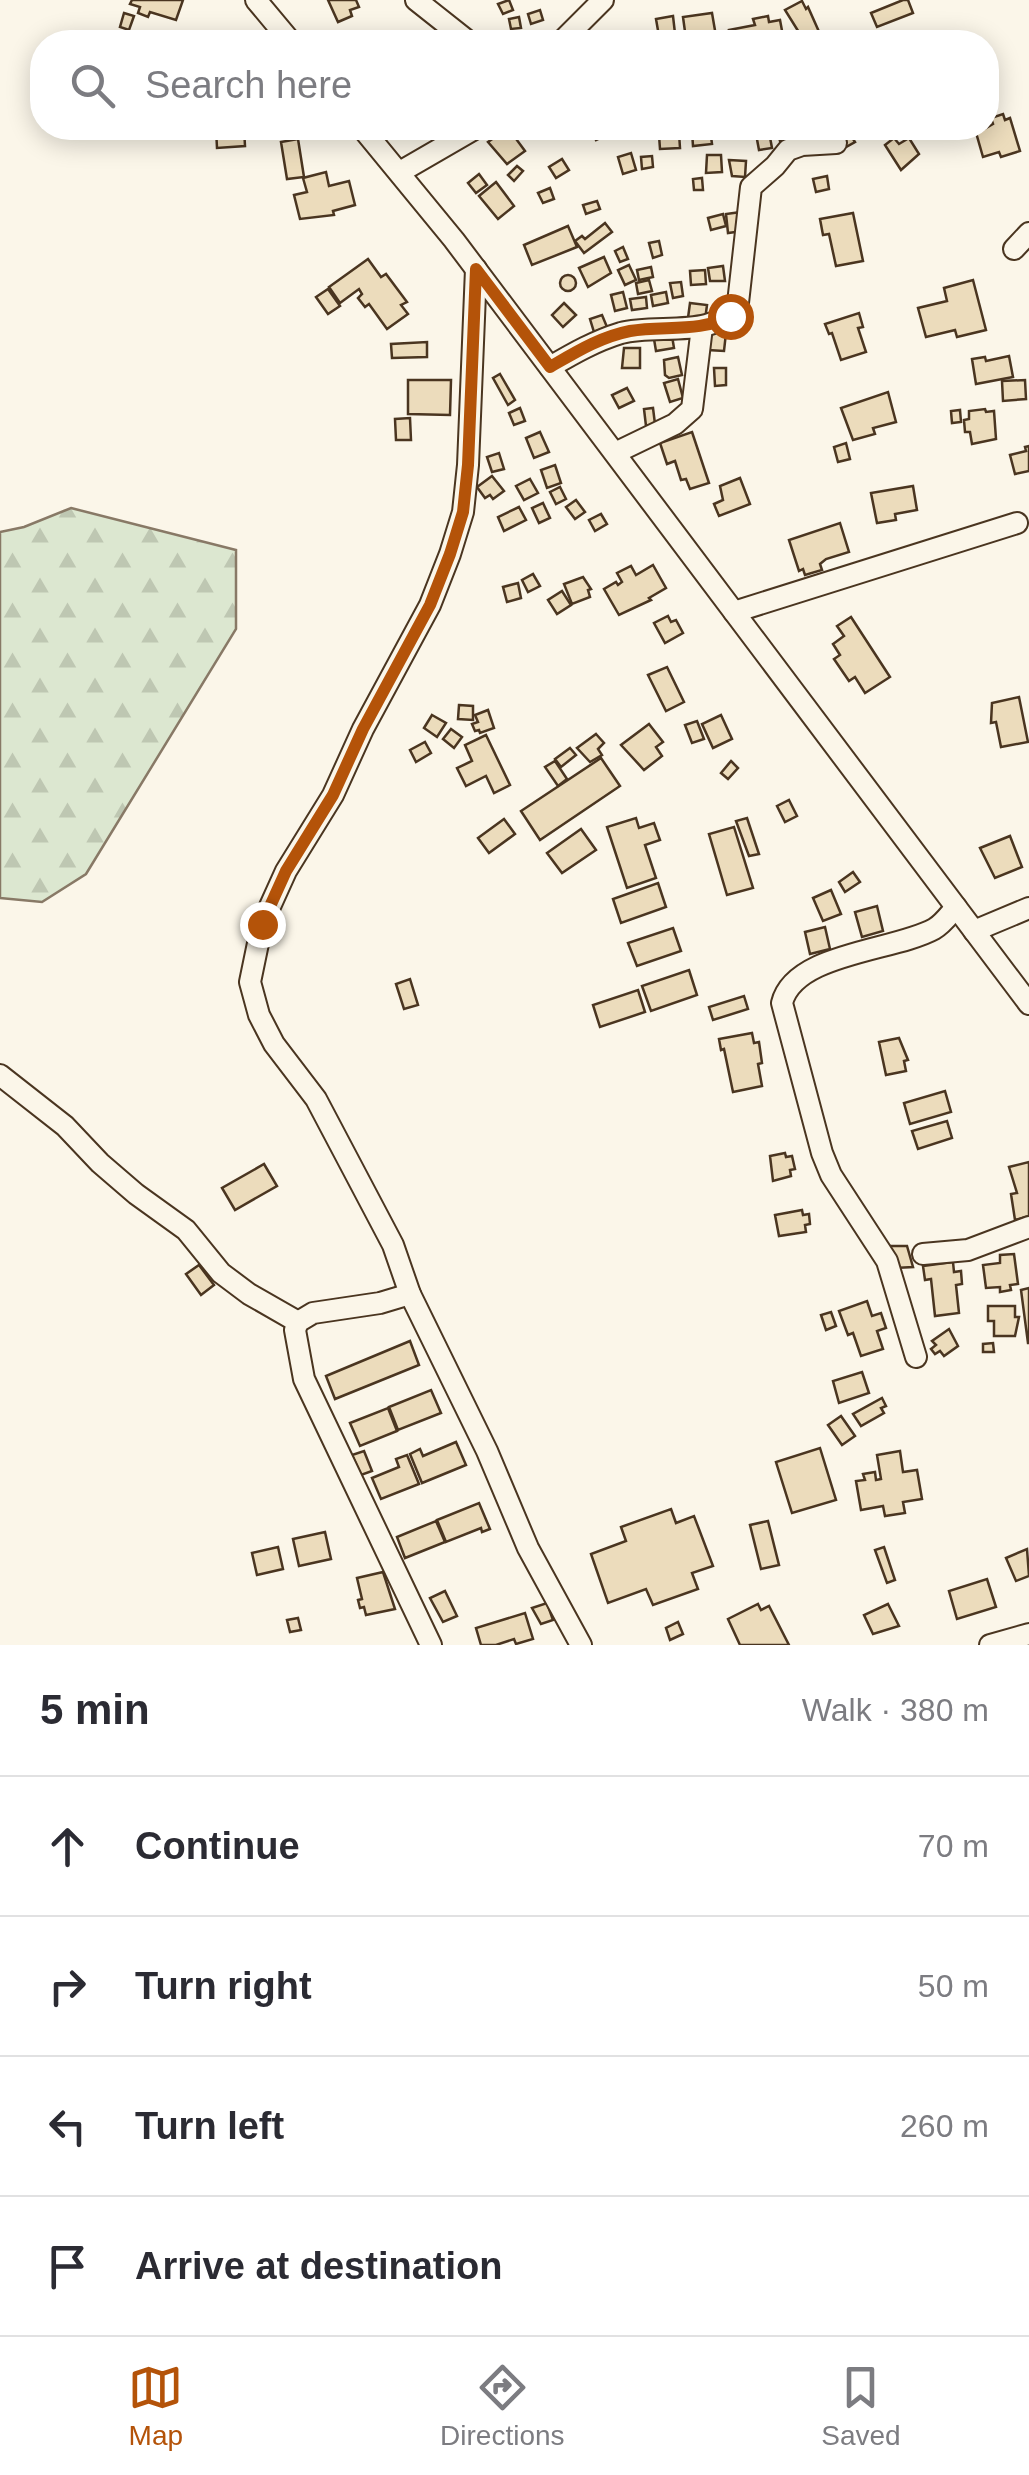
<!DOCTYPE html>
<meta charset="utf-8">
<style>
body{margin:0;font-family:Arial,sans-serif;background:#f2f2f3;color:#2b2b33}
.stop{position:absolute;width:30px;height:30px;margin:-22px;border:8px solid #b45309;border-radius:50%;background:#fff}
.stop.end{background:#b45309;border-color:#fff;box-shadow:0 2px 10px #0008}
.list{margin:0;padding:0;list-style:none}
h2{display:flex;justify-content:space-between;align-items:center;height:130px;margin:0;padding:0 40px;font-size:42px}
h2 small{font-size:32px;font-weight:400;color:#7c7c81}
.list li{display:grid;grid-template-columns:65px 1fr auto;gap:30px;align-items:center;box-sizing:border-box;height:140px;padding:0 40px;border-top:2px solid #e1e1e2}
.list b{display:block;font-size:38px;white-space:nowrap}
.list em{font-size:32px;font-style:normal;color:#7c7c81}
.icon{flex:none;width:55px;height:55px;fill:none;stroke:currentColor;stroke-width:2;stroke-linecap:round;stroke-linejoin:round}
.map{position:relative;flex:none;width:1029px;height:1645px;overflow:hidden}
.search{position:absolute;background:#fff;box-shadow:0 5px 25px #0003;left:30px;right:30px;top:30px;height:110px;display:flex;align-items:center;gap:25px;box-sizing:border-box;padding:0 35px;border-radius:40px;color:#7c7c81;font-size:38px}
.sheet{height:690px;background:#fff}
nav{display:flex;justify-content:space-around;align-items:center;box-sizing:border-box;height:140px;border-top:2px solid #e1e1e2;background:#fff;font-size:28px;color:#7c7c81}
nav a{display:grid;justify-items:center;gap:5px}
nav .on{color:#b45309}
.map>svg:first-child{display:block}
.forest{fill:url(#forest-firs);stroke:#887966;stroke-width:2.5}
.building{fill:#ecdcbc;stroke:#4a3520;stroke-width:2.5}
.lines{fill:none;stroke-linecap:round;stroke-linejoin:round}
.minor-casing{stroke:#4a3520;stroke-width:24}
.minor{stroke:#fbf6e9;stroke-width:20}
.route{stroke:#b45309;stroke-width:12}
</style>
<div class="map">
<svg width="1029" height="1645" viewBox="0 0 1029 1645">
<defs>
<pattern id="forest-firs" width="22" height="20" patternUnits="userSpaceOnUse" patternTransform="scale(2.5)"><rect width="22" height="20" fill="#dce7d0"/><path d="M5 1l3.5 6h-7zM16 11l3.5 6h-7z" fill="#bec7b2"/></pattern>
</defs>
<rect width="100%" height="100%" fill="#fbf6e9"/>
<polygon class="forest" points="71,508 236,550 236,629 86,874 42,902 0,898 0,532 24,527"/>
<g class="building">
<polygon points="132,0 183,0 176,20 150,12 148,17 138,13 140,7 130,4"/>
<polygon points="328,0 356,0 359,7 350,10 352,16 338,22"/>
<polygon points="509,0 513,10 503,14 498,4"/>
<polygon points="903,0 908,0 913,13 877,27 871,13"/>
<polygon points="802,1 806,9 808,7 820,34 805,42 785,10"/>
<polygon points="540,10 543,20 531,24 528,14"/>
<polygon points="124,13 134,16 129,30 120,27"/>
<polygon points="712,13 717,42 692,42 691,38 686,39 683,17"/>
<polygon points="673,16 676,42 660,42 656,19"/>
<polygon points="768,16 769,22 780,20 783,36 772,38 773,42 732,42 729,30 755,25 753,19"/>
<polygon points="519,17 521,28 511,29 509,19"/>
<polygon points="1003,114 1005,120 1010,118 1020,151 1001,157 999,152 983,157 975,129 986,128 993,124 991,118"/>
<polygon points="216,128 244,128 245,146 217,148"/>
<polygon points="508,128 525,151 507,164 488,142"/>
<polygon points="590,128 615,128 617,130 596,140"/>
<polygon points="776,128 790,128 793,137 780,141"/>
<polygon points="710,129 712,144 693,146 692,131"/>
<polygon points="848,131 855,142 846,147 839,135"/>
<polygon points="769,132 772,148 759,150 756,134"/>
<polygon points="679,133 680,148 660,149 659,135"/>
<polygon points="894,138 899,144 909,138 919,154 901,170 885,145"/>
<polygon points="298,139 304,177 287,179 281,142"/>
<polygon points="631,153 636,170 623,174 618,157"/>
<polygon points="707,155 721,155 722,172 706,173"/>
<polygon points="652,156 653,167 642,169 641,157"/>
<polygon points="562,159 569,170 556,178 549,167"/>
<polygon points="729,160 746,161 745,177 732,176"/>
<polygon points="517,166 523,171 514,181 508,175"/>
<polygon points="326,172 329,186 349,181 355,205 333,211 334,215 300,219 294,195 307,192 303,178"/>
<polygon points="479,174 487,185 476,193 468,183"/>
<polygon points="827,176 829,189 816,192 813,179"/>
<polygon points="702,178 703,190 694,190 693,179"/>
<polygon points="496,182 514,206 498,219 479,196"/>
<polygon points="550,188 554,199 543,203 538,193"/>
<polygon points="597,201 600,209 586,214 583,205"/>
<polygon points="741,212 743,231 728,233 726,214"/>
<polygon points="853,213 863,261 836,266 829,234 823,235 820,219"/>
<polygon points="723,214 726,226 711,230 708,218"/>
<polygon points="605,223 612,232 584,253 575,241 582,236 585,239"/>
<polygon points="568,226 577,247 532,265 524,245"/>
<polygon points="659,241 662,255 653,258 649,243"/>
<polygon points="623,247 628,259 620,262 615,251"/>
<polygon points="604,257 611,273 588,287 579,268"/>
<polygon points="368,259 381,277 386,274 407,302 401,305 408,314 387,329 369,304 365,307 358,298 362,294 359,289 340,303 329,287"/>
<polygon points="629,265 636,280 625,285 618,270"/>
<polygon points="723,266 725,281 710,281 708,268"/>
<polygon points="651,267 653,277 639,280 637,270"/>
<polygon points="705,270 706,284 691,285 690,271"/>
<circle cx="568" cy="283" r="8"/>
<polygon points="649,280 652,291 638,294 636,283"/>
<polygon points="973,280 986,330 957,337 955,330 926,337 918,308 947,301 944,288"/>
<polygon points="681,282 683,296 673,298 670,283"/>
<polygon points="328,289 340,306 328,314 316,297"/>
<polygon points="623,292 627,308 615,311 611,295"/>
<polygon points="666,292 668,303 653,306 651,295"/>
<polygon points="646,297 647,308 632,310 630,299"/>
<polygon points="564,303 576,315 563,327 552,315"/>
<polygon points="690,303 707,305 705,320 688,318"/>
<polygon points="859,313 863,327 858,328 866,352 841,360 832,333 829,334 825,324"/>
<polygon points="602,315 607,327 594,332 590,319"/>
<polygon points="710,332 726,333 724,351 708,350"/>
<polygon points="672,336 674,348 656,351 654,339"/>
<polygon points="427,342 427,357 392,358 391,344"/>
<polygon points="624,348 640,348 640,368 622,368"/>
<polygon points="1009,356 1013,377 976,384 972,359 985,357 986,361"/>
<polygon points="678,357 682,375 669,378 665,375 664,360"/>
<polygon points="714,368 726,368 726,385 715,386"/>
<polygon points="500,374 515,400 508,405 493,378"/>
<polygon points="678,379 683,398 670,402 664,383"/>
<polygon points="408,380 451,380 450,415 408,414"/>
<polygon points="1025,380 1026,399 1003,401 1002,381"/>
<polygon points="627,388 634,401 619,408 612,395"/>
<polygon points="888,392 896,422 873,428 875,434 853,440 841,408"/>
<polygon points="520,408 525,421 514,425 509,413"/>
<polygon points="653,408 655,424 646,426 644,409"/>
<polygon points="985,409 986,412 994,411 996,439 972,444 970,432 965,432 964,420 969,419 969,411"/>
<polygon points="960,410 961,422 952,423 951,411"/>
<polygon points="410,418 411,440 396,440 395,419"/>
<polygon points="540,432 549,452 534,458 526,438"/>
<polygon points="692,432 709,483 690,489 686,479 681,480 675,461 667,464 660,443"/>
<polygon points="846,443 850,459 838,462 834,447"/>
<polygon points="1029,446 1029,471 1015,474 1010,455 1026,451 1025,447"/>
<polygon points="499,453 504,469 492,472 487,457"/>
<polygon points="555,465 561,483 547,488 541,470"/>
<polygon points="492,476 504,491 493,499 490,495 485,498 477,487"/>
<polygon points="740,478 750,504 719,516 714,504 723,500 720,486"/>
<polygon points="530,479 538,493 524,500 516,486"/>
<polygon points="913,486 917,510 895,514 896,520 877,523 871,493"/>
<polygon points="560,487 566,499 556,504 550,492"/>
<polygon points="576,500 585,512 575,519 566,507"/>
<polygon points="543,503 550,518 539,523 532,508"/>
<polygon points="519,507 526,520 504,531 498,517"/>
<polygon points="601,514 607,524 595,531 589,520"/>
<polygon points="840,523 849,552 826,559 820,564 822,570 805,575 803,569 799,571 789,540"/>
<polygon points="653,565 666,588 649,598 651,600 619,615 604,589 616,582 618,585 622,582 617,573 631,566 636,575"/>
<polygon points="533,574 540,586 528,592 522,580"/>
<polygon points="583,577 591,589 588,590 590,597 572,604 564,584"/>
<polygon points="518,583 521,598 507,602 503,587"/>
<polygon points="562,591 571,605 557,614 548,600"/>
<polygon points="668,616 671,622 676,620 683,633 665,643 654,623"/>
<polygon points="851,617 890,677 865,693 855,677 849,681 834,659 840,655 833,644 844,636 837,626"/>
<polygon points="667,667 684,702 666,711 648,675"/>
<polygon points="1019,697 1028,742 1001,747 996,722 991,723 992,703"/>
<polygon points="459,705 473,706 473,720 458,719"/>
<polygon points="488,710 494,728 480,733 479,730 475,731 472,724 478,722 475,715"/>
<polygon points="432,715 446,723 437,737 424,728"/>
<polygon points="721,715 732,739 713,748 702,724"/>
<polygon points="697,721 704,739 692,743 685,725"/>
<polygon points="649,724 663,742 656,747 662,756 644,770 621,745"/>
<polygon points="451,729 462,737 454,748 443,739"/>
<polygon points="596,734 604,743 598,749 602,755 590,762 577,748"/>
<polygon points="486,735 510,785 494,793 486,776 466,786 457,768 472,761 465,745"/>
<polygon points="425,742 431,753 416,762 410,750"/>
<polygon points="570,748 576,755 561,767 555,759"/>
<polygon points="601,758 620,786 540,840 521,811"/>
<polygon points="555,761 567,779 558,786 545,767"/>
<polygon points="731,761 738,768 728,779 721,773"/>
<polygon points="789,800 797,816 785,822 777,806"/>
<polygon points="636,818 639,828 654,823 660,840 645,845 656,878 627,888 607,827"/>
<polygon points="747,818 759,854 749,856 736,821"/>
<polygon points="504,819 515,834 489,853 478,838"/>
<polygon points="734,827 753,888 727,895 709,834"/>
<polygon points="581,829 596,850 562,873 547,853"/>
<polygon points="1010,836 1022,867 995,878 980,848"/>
<polygon points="853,872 860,882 845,892 839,882"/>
<polygon points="658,883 666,907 621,923 613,899"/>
<polygon points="831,890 841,914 823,921 813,898"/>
<polygon points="877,906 883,931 862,937 855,912"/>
<polygon points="825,927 830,949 810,954 805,932"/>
<polygon points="673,928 681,951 637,966 628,943"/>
<polygon points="689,970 697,995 651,1011 642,986"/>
<polygon points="410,979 418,1005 404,1009 396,984"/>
<polygon points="638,990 645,1012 600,1027 593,1005"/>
<polygon points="744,996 748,1009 713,1020 709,1007"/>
<polygon points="752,1033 754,1043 759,1042 762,1063 758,1064 762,1086 733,1092 724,1049 721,1050 719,1039"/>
<polygon points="899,1038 908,1060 904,1061 906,1071 886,1075 879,1042"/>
<polygon points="945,1091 951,1112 910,1124 904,1103"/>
<polygon points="947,1121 952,1138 918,1149 912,1131"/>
<polygon points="785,1153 786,1157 792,1156 795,1169 790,1170 791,1176 773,1181 770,1156"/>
<polygon points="1029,1162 1029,1216 1015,1220 1011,1194 1017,1193 1009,1167"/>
<polygon points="264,1164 277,1186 235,1210 222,1188"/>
<polygon points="802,1210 803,1215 809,1214 810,1224 805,1225 806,1232 779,1236 775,1215"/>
<polygon points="889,1246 907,1246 913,1267 895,1268"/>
<polygon points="1014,1254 1018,1284 1010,1285 1011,1290 1000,1292 1000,1287 986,1288 983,1265 1000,1263 1000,1255"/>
<polygon points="953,1262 954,1272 961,1271 962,1284 956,1285 959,1313 935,1316 931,1279 925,1280 923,1266"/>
<polygon points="199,1265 214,1285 201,1295 186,1274"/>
<polygon points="1029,1288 1029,1343 1028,1343 1021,1290"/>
<polygon points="867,1301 872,1316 881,1313 886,1328 877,1331 883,1349 861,1356 853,1333 848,1335 839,1311"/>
<polygon points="988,1306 1015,1306 1015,1317 1019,1317 1015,1336 994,1336 994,1321 988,1321"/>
<polygon points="831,1312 836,1326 826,1330 821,1315"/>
<polygon points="949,1329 958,1346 944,1356 940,1351 935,1354 931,1349 936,1345 932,1341"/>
<polygon points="410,1341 419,1365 335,1399 326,1376"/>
<polygon points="993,1343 994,1352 983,1352 983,1344"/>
<polygon points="862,1372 869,1393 839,1403 833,1381"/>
<polygon points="431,1390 441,1413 398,1430 389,1407"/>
<polygon points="882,1398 886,1406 881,1408 884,1413 861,1426 853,1414"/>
<polygon points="388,1408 397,1431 360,1446 350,1423"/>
<polygon points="841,1416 855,1436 842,1445 828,1425"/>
<polygon points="456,1442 466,1465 422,1483 410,1454 420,1449 423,1456"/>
<polygon points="820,1448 836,1500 792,1513 776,1462"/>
<polygon points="364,1451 372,1471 361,1475 352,1455"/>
<polygon points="900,1451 903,1472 917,1470 922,1499 903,1502 905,1513 885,1516 883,1506 861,1510 856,1481 865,1480 863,1474 875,1472 876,1480 881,1479 877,1455"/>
<polygon points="407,1455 419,1484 381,1499 372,1478 399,1467 396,1459"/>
<polygon points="479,1503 490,1529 482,1532 481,1528 446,1542 437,1520"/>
<polygon points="671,1509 676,1523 694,1516 713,1566 692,1573 698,1589 653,1605 646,1589 608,1603 591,1554 626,1541 621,1527"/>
<polygon points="436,1521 445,1542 405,1558 397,1537"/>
<polygon points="768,1521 779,1565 761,1569 750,1525"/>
<polygon points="325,1532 331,1559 299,1566 293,1539"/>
<polygon points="278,1547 283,1569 257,1575 252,1553"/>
<polygon points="884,1547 895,1580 887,1583 875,1550"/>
<polygon points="1027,1549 1029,1576 1016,1581 1006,1558"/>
<polygon points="383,1572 395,1609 366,1615 364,1607 360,1608 358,1600 362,1599 357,1578"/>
<polygon points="987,1579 996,1607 957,1619 949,1591"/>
<polygon points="445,1591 457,1616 443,1622 430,1598"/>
<polygon points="547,1603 553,1620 541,1624 532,1608"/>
<polygon points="758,1604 761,1610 769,1606 789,1645 740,1645 728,1619"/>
<polygon points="888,1604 899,1626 873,1634 864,1615"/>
<polygon points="525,1613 533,1639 516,1644 514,1639 496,1645 481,1645 476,1628"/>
<polygon points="298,1618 301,1630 290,1632 287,1620"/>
<polygon points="678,1622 683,1634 670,1640 666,1628"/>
</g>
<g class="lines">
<defs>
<g id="minor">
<polyline points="256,0 291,42"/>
<polyline points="416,0 469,42"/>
<polyline points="561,42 603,0"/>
<polyline points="362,128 454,240 1029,1004"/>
<polyline points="400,172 476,128"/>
<polyline points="1014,249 1029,233"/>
<polyline points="476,269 468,465 463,512 450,554 430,605 363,729 333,795 286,871 262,924 250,982 259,1015 274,1044 316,1099 393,1245 410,1294 487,1451 528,1548 581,1645"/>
<path d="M550 367C574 353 595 341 621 333 658 323 717 340 738 303L751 187 775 166 788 150 802 145 836 143"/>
<polyline points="615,453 675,424 692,409 702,327"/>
<polyline points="734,612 1017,523"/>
<polyline points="974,931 1029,908"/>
<polyline points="0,1075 65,1126 100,1163 136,1194 186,1230 221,1273 249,1294 298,1322"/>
<polyline points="923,1254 968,1250 1029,1227"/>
<polyline points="410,1294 380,1303 313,1313 298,1322 295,1330 304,1379 431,1645"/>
<path d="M916 1357 887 1261 831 1175 822 1153 782 1003C794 953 894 951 934 929 943 924 949 915 956 907"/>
<polyline points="990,1645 1029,1634"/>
</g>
</defs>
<use href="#minor" class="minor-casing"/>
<use href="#minor" class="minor"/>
</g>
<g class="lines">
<path class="route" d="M262 924 286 871 333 795 363 729 430 605 450 554 463 512 468 465 476 269 550 367C576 352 600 337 630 331 663 325 701 333 730 316"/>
</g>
</svg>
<div class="stop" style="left:730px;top:316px"></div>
<div class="stop end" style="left:262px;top:924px"></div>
<div class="search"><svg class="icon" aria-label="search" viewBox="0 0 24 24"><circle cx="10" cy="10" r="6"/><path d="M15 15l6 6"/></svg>Search here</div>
</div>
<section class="sheet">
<h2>5 min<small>Walk · 380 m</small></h2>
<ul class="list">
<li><svg class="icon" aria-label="ahead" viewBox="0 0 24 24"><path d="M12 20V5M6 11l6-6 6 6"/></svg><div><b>Continue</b></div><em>70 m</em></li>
<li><svg class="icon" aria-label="right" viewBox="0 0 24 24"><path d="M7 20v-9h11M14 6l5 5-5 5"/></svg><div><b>Turn right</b></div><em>50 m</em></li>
<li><svg class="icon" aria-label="left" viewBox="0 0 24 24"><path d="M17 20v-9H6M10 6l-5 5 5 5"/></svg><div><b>Turn left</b></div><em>260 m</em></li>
<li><svg class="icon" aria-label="arrive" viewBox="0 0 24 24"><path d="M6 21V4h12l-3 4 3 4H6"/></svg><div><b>Arrive at destination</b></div></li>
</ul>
</section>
<nav>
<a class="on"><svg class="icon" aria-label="map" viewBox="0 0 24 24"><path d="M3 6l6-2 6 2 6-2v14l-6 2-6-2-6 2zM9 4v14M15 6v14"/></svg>Map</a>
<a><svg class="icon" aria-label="directions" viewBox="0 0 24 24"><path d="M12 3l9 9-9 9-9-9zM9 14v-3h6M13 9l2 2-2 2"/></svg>Directions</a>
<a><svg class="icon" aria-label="saved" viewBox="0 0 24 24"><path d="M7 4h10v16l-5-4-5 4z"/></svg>Saved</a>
</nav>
